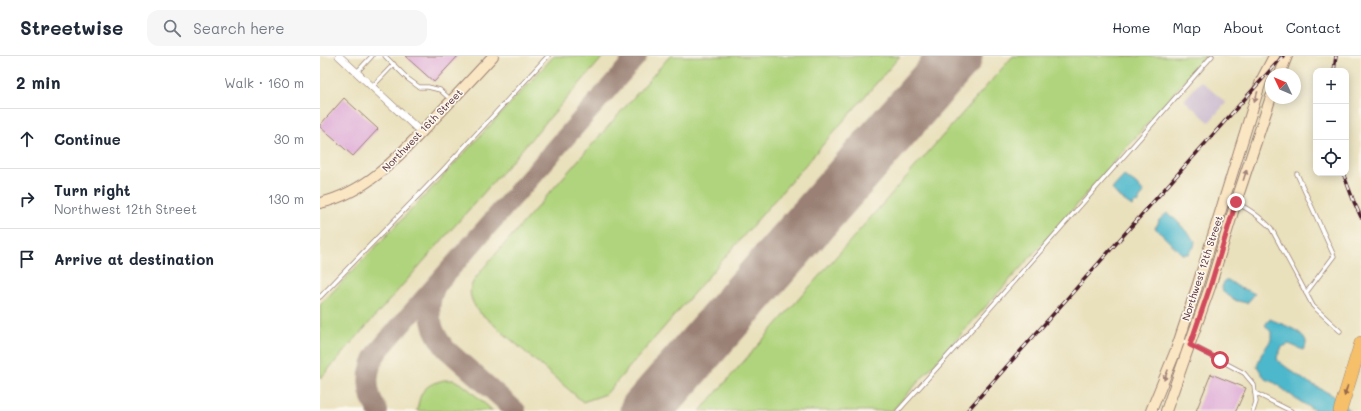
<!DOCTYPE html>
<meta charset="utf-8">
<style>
body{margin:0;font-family:Mali,sans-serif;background:#f6f6f7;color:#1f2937}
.controls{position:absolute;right:12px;top:12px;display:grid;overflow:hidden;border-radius:8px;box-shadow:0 2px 10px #0003}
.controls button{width:36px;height:36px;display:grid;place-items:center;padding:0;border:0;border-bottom:1px solid #e0e1e3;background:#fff;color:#1f2937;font:20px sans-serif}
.compass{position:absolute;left:945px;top:12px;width:36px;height:36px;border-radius:50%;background:#fff;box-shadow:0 2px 10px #0003;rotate:314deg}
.stop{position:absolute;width:12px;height:12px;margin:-9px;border:3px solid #d1495b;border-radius:50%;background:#fff}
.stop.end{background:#d1495b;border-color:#fff;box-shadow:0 1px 4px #0008}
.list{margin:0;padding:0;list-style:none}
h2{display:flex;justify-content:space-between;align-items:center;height:52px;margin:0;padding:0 16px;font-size:17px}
h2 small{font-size:13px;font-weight:400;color:#747a83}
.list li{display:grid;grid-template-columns:26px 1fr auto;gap:12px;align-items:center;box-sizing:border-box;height:60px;padding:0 16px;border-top:1px solid #e0e1e3}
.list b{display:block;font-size:15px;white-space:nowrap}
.list p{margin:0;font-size:13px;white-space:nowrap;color:#747a83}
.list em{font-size:13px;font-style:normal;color:#747a83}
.icon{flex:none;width:22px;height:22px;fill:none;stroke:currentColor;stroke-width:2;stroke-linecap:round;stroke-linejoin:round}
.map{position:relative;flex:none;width:1041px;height:355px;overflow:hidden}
header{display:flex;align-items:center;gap:24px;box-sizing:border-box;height:56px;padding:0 20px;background:#fff;border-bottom:1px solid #e0e1e3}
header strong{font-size:19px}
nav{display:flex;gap:22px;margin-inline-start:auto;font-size:14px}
.search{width:280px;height:36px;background:#f6f6f7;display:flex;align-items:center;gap:10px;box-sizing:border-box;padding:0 14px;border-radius:12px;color:#747a83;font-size:15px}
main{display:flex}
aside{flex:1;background:#fff}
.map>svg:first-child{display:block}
.industrial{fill:#cebed0}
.green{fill:#b0d47d;stroke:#7d7a54}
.water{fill:#4eb8cb;stroke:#4c6c7b}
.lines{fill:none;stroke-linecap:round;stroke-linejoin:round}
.taxiway{stroke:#9a8074;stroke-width:20}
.runway{stroke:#9a8074;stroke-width:51}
.building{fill:#dea9d7}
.service-casing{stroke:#9a8074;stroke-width:5}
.minor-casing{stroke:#9a8074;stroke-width:8}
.secondary-casing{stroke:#9a8074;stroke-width:12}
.motorway-casing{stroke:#9a8074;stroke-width:14}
.service{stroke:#fff;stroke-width:3.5}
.minor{stroke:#fff;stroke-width:7}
.secondary{stroke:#fbe6c4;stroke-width:10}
.motorway{stroke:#f6c06b;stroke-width:13}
.rail-casing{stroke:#4a1f2b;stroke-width:3.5}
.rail{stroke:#fbf7ec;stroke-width:2;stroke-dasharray:6;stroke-linecap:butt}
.oneway{fill:#a28278}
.oneway2{fill:#976748}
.route{stroke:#d1495b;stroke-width:5}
.labels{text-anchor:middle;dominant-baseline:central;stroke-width:3.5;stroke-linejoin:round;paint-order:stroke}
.street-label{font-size:10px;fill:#4a1f2b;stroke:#fbf7ec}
</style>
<header>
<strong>Streetwise</strong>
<div class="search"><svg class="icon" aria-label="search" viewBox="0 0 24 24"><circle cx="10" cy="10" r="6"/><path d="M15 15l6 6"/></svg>Search here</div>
<nav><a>Home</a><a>Map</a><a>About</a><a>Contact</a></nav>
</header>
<main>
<aside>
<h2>2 min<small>Walk · 160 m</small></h2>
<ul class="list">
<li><svg class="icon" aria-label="ahead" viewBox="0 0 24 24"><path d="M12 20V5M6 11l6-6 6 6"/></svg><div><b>Continue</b></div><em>30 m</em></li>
<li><svg class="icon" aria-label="right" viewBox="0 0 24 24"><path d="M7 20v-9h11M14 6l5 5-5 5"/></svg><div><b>Turn right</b><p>Northwest 12th Street</p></div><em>130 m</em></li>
<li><svg class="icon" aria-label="arrive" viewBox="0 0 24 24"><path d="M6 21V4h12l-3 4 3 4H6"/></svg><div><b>Arrive at destination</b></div></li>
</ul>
</aside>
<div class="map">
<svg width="1041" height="355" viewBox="0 0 1041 355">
<rect width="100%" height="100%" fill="#fbf7ec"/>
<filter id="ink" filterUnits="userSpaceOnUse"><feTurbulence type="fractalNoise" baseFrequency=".025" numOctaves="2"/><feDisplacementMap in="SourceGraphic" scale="8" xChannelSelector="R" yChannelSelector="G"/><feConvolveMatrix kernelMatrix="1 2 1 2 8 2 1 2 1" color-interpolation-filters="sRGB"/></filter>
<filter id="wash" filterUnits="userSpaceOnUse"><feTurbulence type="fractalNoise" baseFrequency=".012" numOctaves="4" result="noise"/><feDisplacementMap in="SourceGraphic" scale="16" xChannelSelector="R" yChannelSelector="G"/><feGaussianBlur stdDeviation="0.9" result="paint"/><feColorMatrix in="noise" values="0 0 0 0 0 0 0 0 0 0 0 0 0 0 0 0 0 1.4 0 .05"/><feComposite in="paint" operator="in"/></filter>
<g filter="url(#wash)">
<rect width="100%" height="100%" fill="#e9e0bc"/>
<polygon class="industrial" points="881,25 906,47 889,66 864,44"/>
<g class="green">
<polygon points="234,0 284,0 0,323 0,249 113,131"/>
<path d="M350 0H580L286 338 263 346 158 255C143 233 152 227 166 209Z"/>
<polygon points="693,0 886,0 731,178 572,355 380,355"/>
<path d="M124 324H134L146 331 173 355H97C100 335 104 329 124 324Z"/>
</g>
<g class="water">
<polygon points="804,120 816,128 824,137 819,143 820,144 818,147 816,146 812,150 799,141 792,133"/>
<polygon points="847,157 856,164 875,185 874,191 868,198 862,198 835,172 839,166 838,165"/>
<polygon points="905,224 908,224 920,232 927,234 935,238 927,247 913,244 912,242 903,236 902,231"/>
<path d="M950 263C960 268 997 278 983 294L969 288 962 291 957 301 958 305 984 324 1014 340 1030 355H996L976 343 955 327 945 323 937 310 942 297 951 284V276L945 269Z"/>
</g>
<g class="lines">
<g class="taxiway">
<path d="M116 230C105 253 110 274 126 293L196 355"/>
<path d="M58 355C45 336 45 313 59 294L317 0"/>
</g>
<polyline class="runway" points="325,355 637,0"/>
</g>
<g id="blocks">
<g class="building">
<polygon points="85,0 138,0 114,26"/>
<polygon points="24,42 58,73 33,100 0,71 0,69"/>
<polygon points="891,318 926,332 916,355 876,355"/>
</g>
</g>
</g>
<g filter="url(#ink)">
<use href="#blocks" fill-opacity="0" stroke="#9a8074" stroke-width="1"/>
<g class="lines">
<defs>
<g id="service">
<polyline points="65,0 88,23 99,31 108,31 120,34 131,44"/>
<polyline points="37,16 52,0"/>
<polyline points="52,31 74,8"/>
<polyline points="977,118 1014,200 986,237"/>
<path d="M905 143C923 148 938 159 951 172L993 250 1020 275"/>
<polyline points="0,241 123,114 228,0"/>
<polyline points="860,283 924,317 934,329 936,346 933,355"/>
<polyline points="935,337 971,355"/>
<polyline points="578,355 643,283 892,0"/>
</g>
<polyline id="minor" points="19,0 102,77"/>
<g id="secondary">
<polyline points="960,18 967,0"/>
<path d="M0 147C48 136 80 99 112 65 133 43 153 22 173 0"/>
<polyline points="831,355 856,294 877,231 941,25 954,0"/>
<polyline points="846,355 890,231 916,146 951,41"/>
</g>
<polyline id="motorway" points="1020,355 1041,287"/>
</defs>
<use href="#service" class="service-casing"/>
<use href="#minor" class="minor-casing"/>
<use href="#secondary" class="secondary-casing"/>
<use href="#motorway" class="motorway-casing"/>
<use href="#service" class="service"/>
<use href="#minor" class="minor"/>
<use href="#secondary" class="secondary"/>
<use href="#motorway" class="motorway"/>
<defs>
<g id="rail">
<polyline points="1014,15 1016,0"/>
<polyline points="1023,117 1034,146 1041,161"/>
<polyline points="647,355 963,0"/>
</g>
</defs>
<use href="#rail" class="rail-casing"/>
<use href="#rail" class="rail"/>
</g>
<defs><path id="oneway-solid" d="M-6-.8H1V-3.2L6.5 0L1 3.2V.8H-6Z"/></defs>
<g class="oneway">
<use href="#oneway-solid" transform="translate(936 41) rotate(107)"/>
<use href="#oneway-solid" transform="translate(925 119) rotate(-72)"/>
<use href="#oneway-solid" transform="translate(846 319) rotate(112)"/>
</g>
<use class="oneway2" href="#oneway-solid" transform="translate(1026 335) rotate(107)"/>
</g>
<g class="lines" filter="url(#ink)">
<polyline class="route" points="900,304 870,289 890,231 916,146"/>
</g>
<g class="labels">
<g class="street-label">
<text transform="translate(102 74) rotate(-46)">Northwest 16th Street</text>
<text transform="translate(882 212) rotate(-72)">Northwest 12th Street</text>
</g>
</g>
</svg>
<div class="controls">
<button>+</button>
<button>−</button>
<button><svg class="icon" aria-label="locate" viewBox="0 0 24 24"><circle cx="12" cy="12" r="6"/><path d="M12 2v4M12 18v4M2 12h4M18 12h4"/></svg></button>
</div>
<svg class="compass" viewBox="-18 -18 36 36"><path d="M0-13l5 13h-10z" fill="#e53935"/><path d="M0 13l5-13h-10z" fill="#747a83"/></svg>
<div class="stop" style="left:900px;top:304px"></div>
<div class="stop end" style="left:916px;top:146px"></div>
</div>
</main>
